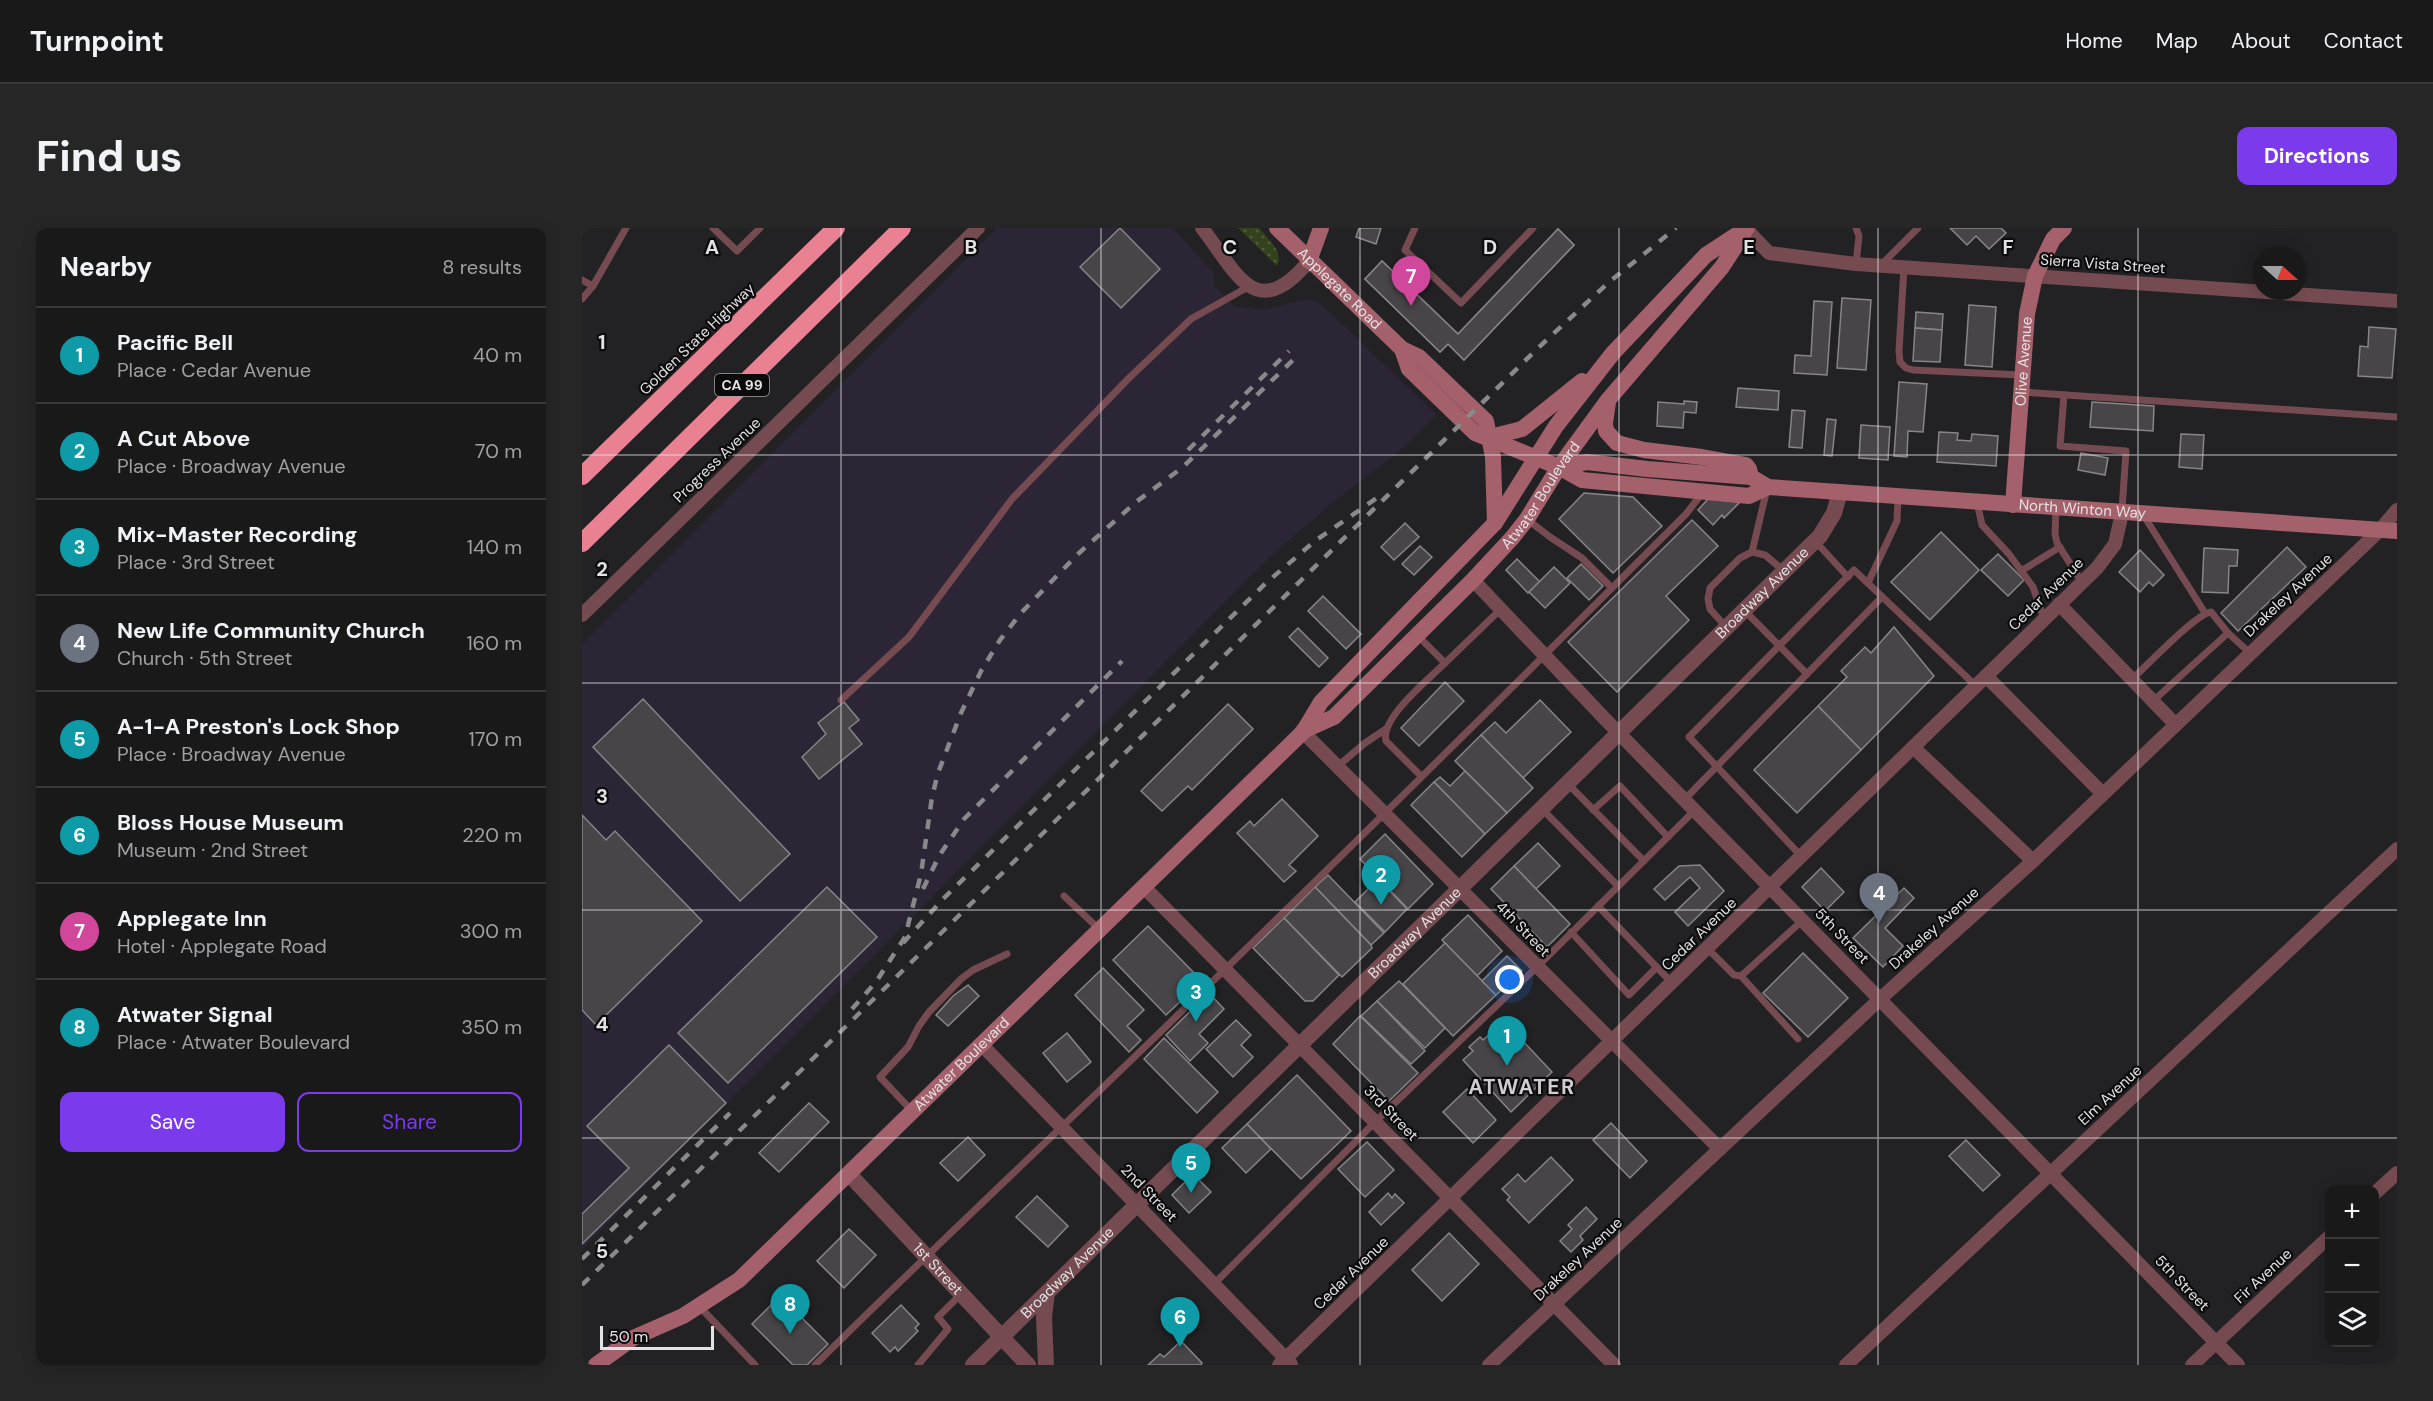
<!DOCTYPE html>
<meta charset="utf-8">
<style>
body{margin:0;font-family:"DM Sans",sans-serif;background:#272627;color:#f1f3f6}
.controls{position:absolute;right:18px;bottom:18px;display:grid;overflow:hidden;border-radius:12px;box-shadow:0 3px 15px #0003}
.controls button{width:54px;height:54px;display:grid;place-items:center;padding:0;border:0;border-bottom:2px solid #383839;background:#1a191a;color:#f1f3f6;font:30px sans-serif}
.compass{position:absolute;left:1671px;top:18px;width:54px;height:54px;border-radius:50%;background:#1a191a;box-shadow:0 3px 15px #0003;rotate:111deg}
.scale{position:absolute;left:18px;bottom:15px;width:114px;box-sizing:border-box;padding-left:6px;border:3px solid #e3e2e4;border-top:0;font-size:16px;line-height:21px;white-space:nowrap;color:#e3e2e4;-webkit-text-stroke:4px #0b0b0c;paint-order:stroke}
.you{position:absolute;left:928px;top:752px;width:21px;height:21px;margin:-15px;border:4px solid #fff;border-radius:50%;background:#1a73e8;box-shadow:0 0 0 9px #1a73e833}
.badge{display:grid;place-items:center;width:39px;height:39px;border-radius:50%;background:#7c3aed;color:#fff;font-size:20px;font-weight:700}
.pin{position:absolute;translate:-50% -50px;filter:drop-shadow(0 2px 3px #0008)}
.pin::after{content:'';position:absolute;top:32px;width:21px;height:18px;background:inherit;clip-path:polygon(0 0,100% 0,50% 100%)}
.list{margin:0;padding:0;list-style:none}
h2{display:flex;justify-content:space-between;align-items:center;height:78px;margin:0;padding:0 24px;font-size:26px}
h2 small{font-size:20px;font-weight:400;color:#9fa0a2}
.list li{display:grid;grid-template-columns:39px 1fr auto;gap:18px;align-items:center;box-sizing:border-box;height:96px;padding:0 24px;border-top:2px solid #383839}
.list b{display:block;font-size:22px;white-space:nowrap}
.list p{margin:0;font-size:20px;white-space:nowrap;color:#9fa0a2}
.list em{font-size:20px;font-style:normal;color:#9fa0a2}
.actions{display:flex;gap:12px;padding:18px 24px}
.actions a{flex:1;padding:14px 0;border:2px solid #7c3aed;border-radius:12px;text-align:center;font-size:21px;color:#7c3aed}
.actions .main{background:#7c3aed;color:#fff}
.icon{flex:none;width:33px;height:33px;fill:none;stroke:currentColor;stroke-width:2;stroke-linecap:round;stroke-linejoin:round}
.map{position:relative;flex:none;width:1815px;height:1137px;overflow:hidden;border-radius:12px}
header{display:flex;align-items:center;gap:36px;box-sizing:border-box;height:84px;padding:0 30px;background:#1a191a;border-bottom:2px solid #383839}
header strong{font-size:28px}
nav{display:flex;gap:33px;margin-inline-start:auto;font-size:21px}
.intro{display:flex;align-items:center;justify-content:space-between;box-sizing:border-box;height:144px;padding:0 36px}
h1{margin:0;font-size:42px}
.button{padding:15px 27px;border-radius:12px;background:#7c3aed;color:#fff;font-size:21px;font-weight:700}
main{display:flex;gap:36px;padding:0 36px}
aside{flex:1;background:#1a191a;border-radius:12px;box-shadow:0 3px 15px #0003}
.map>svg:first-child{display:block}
.industrial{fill:#2c2535}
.grass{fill:url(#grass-dots)}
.building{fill:#474548;stroke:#878588;stroke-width:1.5}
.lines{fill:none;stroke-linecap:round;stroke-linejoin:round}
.service{stroke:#754b51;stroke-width:7}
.minor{stroke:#754b51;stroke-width:14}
.tertiary{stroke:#754b51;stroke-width:16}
.secondary{stroke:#a4616b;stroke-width:16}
.motorway{stroke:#e98192;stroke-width:18}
.rail{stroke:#89888a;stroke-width:4.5;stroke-dasharray:10 10;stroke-linecap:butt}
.grid{fill:none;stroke:#e3e2e4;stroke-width:1.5;stroke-opacity:0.55}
.labels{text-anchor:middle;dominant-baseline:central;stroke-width:4.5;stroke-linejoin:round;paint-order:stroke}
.shield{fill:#0b0b0c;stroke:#a2a2a3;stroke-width:1.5}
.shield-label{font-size:14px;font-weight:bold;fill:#e3e2e4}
.street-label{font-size:15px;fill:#e3e2e4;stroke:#0b0b0c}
.district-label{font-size:21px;font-weight:bold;letter-spacing:1.5px;fill:#cfcdd0;stroke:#0b0b0c}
.grid-label{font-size:20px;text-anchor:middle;font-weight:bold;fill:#e3e2e4;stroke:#0b0b0c;stroke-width:4.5;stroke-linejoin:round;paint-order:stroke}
</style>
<header>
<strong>Turnpoint</strong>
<nav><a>Home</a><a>Map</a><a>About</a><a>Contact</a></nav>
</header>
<div class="intro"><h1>Find us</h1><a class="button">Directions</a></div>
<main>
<aside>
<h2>Nearby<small>8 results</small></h2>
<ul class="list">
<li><span class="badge" style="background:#0f9aa8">1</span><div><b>Pacific Bell</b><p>Place · Cedar Avenue</p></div><em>40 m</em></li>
<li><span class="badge" style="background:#0f9aa8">2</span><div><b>A Cut Above</b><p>Place · Broadway Avenue</p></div><em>70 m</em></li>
<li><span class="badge" style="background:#0f9aa8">3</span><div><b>Mix-Master Recording</b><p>Place · 3rd Street</p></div><em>140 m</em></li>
<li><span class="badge" style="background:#6b7280">4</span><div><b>New Life Community Church</b><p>Church · 5th Street</p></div><em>160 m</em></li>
<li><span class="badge" style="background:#0f9aa8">5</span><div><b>A-1-A Preston's Lock Shop</b><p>Place · Broadway Avenue</p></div><em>170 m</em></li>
<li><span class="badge" style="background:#0f9aa8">6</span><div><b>Bloss House Museum</b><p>Museum · 2nd Street</p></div><em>220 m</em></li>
<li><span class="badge" style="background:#d1479c">7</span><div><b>Applegate Inn</b><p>Hotel · Applegate Road</p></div><em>300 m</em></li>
<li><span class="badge" style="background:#0f9aa8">8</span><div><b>Atwater Signal</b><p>Place · Atwater Boulevard</p></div><em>350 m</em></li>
</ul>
<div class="actions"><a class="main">Save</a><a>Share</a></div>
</aside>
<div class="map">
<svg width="1815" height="1137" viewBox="0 0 1815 1137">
<defs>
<pattern id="grass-dots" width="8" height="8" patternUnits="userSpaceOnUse" patternTransform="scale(1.5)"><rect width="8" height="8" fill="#33421d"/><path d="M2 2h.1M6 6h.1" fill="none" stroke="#505d3e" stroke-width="1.8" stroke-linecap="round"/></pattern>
</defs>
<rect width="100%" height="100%" fill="#222123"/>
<polygon class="industrial" points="415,0 591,0 632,45 632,57 652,78 682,82 724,71 738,75 854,186 814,226 745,279 685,332 0,1021 0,416"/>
<path class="grass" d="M656 0H677C686 11 702 23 695 38Z"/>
<g class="building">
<polygon points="538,0 578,41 539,80 498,39"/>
<polygon points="777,0 799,0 794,16 774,9"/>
<polygon points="1368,0 1419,0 1424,5 1407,21 1394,8 1385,17"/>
<polygon points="976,1 992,17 882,132 866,116 858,124 783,51 800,33 876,106"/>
<polygon points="976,1 992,17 882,132 866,116 858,124 783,51 800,33 876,106"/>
<polygon points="1260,70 1289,72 1284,142 1255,140"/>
<polygon points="1232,73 1250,74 1245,147 1212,145 1213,127 1229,128"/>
<polygon points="1387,77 1414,79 1410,139 1383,137"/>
<polygon points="1334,84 1361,86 1360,102 1333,100"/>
<polygon points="1787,99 1814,101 1810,150 1776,148 1778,118 1786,119"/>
<polygon points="1333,100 1360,102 1358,134 1331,133"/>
<polygon points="1317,154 1345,156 1341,204 1326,203 1325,229 1312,228"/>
<polygon points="1156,160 1197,163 1196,182 1154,179"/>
<polygon points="1102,173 1115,174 1114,185 1102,184 1101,200 1075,198 1076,174 1102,176"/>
<polygon points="1510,174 1572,178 1571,203 1508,199"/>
<polygon points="1210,182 1223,183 1220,220 1207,219"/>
<polygon points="1245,191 1254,192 1250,228 1242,227"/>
<polygon points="1279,197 1308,199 1306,232 1277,230"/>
<polygon points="1357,204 1376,205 1375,212 1389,213 1390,206 1416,208 1414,238 1355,234"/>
<polygon points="1599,206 1622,207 1620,241 1597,239"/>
<polygon points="1499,225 1526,230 1523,247 1496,242"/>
<polygon points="1002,265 1051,269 1080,298 1031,345 977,291"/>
<polygon points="1126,271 1158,274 1142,290 1140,287 1131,297 1116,282"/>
<polygon points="1110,292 1136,318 1084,368 1107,392 1035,464 986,414"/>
<polygon points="823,295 837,309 812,332 799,319"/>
<polygon points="1359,304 1397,342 1348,392 1309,354"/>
<polygon points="838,318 850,329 832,347 820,336"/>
<polygon points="1705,319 1724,339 1656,403 1639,385"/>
<polygon points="1622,320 1656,322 1655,338 1647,338 1646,365 1620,364"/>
<polygon points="1558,322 1582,347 1571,358 1567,354 1558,364 1537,344"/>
<polygon points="1416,326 1442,352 1426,368 1399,342"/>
<polygon points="935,331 958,354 946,365 924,342"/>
<polygon points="999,336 1021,358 1007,372 985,350"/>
<polygon points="972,339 988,355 963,380 947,364"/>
<polygon points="741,368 779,406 764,421 726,383"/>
<polygon points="1312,399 1352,448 1279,522 1236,478 1265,449 1259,443 1283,419 1289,425"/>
<polygon points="716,400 746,430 737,439 707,409"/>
<polygon points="863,454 882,473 837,518 819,500"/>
<polygon points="61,471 208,626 158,673 11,519"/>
<polygon points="958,472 989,504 941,550 899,507 913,494 924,505"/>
<polygon points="262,474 277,492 267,500 280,516 237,551 220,529 244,506 236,495"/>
<polygon points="646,476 671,501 610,562 606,558 580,583 559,563"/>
<polygon points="1236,478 1279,522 1215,585 1172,542"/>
<polygon points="899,507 951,560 925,585 873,533"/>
<polygon points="883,543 925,585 903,606 852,554 858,549 868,558"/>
<polygon points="852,554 903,606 880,629 829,577"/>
<polygon points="700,571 736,608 707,637 714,643 702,654 655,605 668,593 672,598"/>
<polygon points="0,587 24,612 33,603 120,693 14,797 0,782"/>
<polygon points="803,606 851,656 826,681 778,631"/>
<polygon points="956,615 978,638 954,661 932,638"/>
<polygon points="1118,637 1142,663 1106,698 1093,684 1118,660 1108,649 1083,672 1072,661 1097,638"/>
<polygon points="932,638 988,696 965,719 909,661"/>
<polygon points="1239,640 1262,664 1243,683 1220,659"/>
<polygon points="746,647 802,705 789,717 733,659"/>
<polygon points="796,651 825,681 803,704 773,674"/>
<polygon points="245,659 295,709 146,855 96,805"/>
<polygon points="733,659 789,717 790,720 760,749 702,690"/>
<polygon points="1322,660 1332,670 1303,700 1321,718 1301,739 1271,710"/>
<polygon points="886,687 920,723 895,748 860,712"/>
<polygon points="702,690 757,747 731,773 723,773 671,720"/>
<polygon points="566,698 620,753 584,787 531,732"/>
<polygon points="863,715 914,767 871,808 821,756"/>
<polygon points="1221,725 1266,770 1226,809 1181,765"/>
<polygon points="925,728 940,743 914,767 900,753"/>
<polygon points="521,740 562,782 545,798 559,812 547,824 493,767"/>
<polygon points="817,753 863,800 843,820 795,773"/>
<polygon points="386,757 397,768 366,798 354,787 371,768"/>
<polygon points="627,765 642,781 617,806 626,815 608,833 584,807"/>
<polygon points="795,773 843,823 829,836 779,788"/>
<polygon points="778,788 836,845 807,873 751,816"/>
<polygon points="654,792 669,807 659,817 671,829 651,849 624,821"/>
<polygon points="922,793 970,844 929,884 881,832 891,823 887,819 898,809 901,812"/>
<polygon points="485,805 509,834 485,854 461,825"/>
<polygon points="582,810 636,864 615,885 562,831"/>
<polygon points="87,817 144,875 0,1016 0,986 47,940 5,898"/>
<polygon points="715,847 769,903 719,951 665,896"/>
<polygon points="885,861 914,892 891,915 861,884"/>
<polygon points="227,875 247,894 197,944 177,925"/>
<polygon points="1029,895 1065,933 1048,950 1011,912"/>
<polygon points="665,896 689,921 664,945 640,920"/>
<polygon points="386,909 403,927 376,953 358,935"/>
<polygon points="1384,912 1418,947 1401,963 1367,928"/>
<polygon points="785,914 812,942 783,969 756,941"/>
<polygon points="969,929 991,952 947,995 925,972 928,969 920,961 936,946 943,954"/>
<polygon points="611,946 629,964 607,985 590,967"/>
<polygon points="806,965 810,970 813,966 822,975 799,997 787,984"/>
<polygon points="455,968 486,998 466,1019 434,989"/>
<polygon points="1004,979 1015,991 998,1008 1001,1012 989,1024 978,1013 990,1001 986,997"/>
<polygon points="267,1001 294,1027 262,1060 235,1033"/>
<polygon points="867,1005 897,1036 860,1073 830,1042"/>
<polygon points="198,1068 246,1116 225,1137 211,1137 170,1096"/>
<polygon points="319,1077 337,1096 333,1100 336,1103 316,1123 313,1119 308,1124 290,1105"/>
<polygon points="599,1113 620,1135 619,1137 566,1137 578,1126 582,1129"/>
</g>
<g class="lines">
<g class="service">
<polyline points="131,0 155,23 178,0"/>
<polyline points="833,0 823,22 879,75 951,0"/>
<polyline points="1274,0 1277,8 1274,36"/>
<polyline points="1299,37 1336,0"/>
<polyline points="1322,39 1317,123 1318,134 1324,140 1331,142 1439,147"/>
<polyline points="0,52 11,58"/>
<polyline points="0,71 11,58 44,0"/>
<polyline points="1440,164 1815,189"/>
<polyline points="1482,167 1478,218 1544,223 1540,282"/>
<polyline points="1395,274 1400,297 1427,326 1451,359 1462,391"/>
<polyline points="1474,280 1473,306 1475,315 1500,354"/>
<polyline points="1562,288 1623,385"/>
<polyline points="946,292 968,309 1000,330 1030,360"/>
<polyline points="1233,313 1266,349"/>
<polyline points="1170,324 1185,261"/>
<polyline points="1439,343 1478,319"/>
<polyline points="1286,355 1315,293 1316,268"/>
<polyline points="1162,382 1225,446"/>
<polyline points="1144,399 1128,381 1126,371 1128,360 1158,330 1170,324 1183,327 1202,343"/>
<polyline points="1646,405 1668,425"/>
<polyline points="835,407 863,435 919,381"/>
<path d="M1550 451C1565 438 1612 387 1629 384L1646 405 1571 473"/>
<polyline points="259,472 327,409 430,271 546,151 609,91 666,59"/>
<polyline points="756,538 783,515 804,501"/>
<path d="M839 548 804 513C798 490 847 451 863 435"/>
<polyline points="985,555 1062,633"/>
<polyline points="1102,572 1300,369"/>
<polyline points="960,581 1036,658"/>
<polyline points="1011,582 1038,558 1086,609"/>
<polyline points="1220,629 1107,509 1272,342 1394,458"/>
<polyline points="482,668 517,701"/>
<polyline points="1016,678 1090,755"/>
<polyline points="989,704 1047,767 1075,739"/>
<polyline points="1126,721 1152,747 1159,748 1221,692"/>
<polyline points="1159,748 1216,811"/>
<polyline points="331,884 298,849 326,819 337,798 347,784 379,751 391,742 425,726"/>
<polyline points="632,1056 794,893 955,739 1113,582"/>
<polyline points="117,1078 173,1137"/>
<path d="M233 1137C355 1016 480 900 603 780 772 617 938 452 1104 286L1121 264"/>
<polyline points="336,1137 366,1101 356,1089 379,1066"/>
</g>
<g class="minor">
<path d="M620 0C655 45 674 97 727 33"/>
<polyline points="1164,1 1187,25 1274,36 1815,73"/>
<polyline points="891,352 1023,491 1656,1137"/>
<polyline points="1477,376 1593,496"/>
<polyline points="0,387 396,0"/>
<polyline points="1404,448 1520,565"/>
<polyline points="721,504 1138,921"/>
<polyline points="1331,519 1451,633"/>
<polyline points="561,658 1032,1137"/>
<polyline points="399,816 709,1136"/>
<polyline points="1792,966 1815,945"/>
<polyline points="697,1137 1515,340 1533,316 1540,285"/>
<polyline points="907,1137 1298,771 1451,633 1798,302 1815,282"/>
<polyline points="1264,1137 1815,621"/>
<polyline points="1610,1137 1748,1008"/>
</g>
<g class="tertiary">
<path id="s1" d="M267 946 446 1137"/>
<path id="s2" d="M391 1137 1238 308 1252 285 1258 264"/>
<polyline points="464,1137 462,1089 465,1065"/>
</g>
<g class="secondary">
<path id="s3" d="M695 0 820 121 837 129 904 193 911 229 913 295"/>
<polyline points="727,33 739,0"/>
<polyline points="820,121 827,141 893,205 977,239 1000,252 1167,268 1186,259"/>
<polyline points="1026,174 1023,195 1024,203 1035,215 1062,222 1120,229 1164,237 1167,241 1169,249"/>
<polyline points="908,209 940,201 1000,153"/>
<path id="s4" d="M977 239 1005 234 1065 241 1169 249 1186 259 1815 303"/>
<path id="s5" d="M1431 277 1445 86 1453 48 1471 11 1482 0"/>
<path id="s6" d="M721 503 752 489 891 352 930 310 945 291 977 239 1026 172 1140 39 1162 5"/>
<path id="s7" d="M14 1137 51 1110 101 1088 157 1052 721 504 739 474 913 295 974 198 1031 125 1124 27 1165 0"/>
</g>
<g class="motorway">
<polyline points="0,248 254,0"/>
<polyline points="0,315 320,0"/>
</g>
<g class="rail">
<polyline points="606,222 707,123"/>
<polyline points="341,661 357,628 382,591 540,433"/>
<polyline points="321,715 361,671 684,355 733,313 802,265"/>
<polyline points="270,781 294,754 323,709 339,646 350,569 356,545 379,485 399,443 418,412 439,385 496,326 554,274 601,239 714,129"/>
<polyline points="0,1031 148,885"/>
<polyline points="0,1057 956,120 1026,55 1094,0"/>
</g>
</g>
<path class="grid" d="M259 0V1137M519 0V1137M778 0V1137M1037 0V1137M1296 0V1137M1556 0V1137M0 227H1815M0 455H1815M0 682H1815M0 910H1815"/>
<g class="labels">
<rect class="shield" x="133" y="146" width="54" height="22" rx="4.5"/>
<g class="shield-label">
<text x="160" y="157">CA 99</text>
</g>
<g class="street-label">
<text transform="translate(1521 36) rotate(4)">Sierra Vista Street</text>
<text stroke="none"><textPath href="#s3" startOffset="87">Applegate Road</textPath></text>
<text transform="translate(115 111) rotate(-44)">Golden State Highway</text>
<text stroke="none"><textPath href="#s5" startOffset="144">Olive Avenue</textPath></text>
<text transform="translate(135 232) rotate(-44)">Progress Avenue</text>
<text stroke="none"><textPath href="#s6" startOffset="338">Atwater Boulevard</textPath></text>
<text stroke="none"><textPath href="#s4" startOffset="528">North Winton Way</textPath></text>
<text stroke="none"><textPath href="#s2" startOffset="1104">Broadway Avenue</textPath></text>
<text transform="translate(1464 366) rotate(-44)">Cedar Avenue</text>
<text transform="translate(1706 367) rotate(-43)">Drakeley Avenue</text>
<text transform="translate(1352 700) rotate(-42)">Drakeley Avenue</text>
<text transform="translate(941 701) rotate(46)">4th Street</text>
<text stroke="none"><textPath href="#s2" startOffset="618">Broadway Avenue</textPath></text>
<text transform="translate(1117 706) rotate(-44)">Cedar Avenue</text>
<text transform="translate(1260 708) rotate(46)">5th Street</text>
<text stroke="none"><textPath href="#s7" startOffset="477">Atwater Boulevard</textPath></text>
<text transform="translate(1528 867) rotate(-43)">Elm Avenue</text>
<text transform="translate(809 885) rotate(46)">3rd Street</text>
<text transform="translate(567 965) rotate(46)">2nd Street</text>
<text transform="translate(996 1031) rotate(-43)">Drakeley Avenue</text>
<text stroke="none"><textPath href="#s1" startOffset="130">1st Street</textPath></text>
<text stroke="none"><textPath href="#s2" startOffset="132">Broadway Avenue</textPath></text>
<text transform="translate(769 1045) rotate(-44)">Cedar Avenue</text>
<text transform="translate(1681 1048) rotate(-43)">Fir Avenue</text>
<text transform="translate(1600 1055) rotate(46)">5th Street</text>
</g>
<g class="district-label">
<text x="940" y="859">ATWATER</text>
</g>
</g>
<g class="grid-label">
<text x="130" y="26">A</text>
<text x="389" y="26">B</text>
<text x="648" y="26">C</text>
<text x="908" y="26">D</text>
<text x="1167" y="26">E</text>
<text x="1426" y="26">F</text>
<text x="20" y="121">1</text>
<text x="20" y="348">2</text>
<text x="20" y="575">3</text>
<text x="20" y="803">4</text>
<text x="20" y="1030">5</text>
</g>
</svg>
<div class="controls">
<button>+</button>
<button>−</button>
<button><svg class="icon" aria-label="layers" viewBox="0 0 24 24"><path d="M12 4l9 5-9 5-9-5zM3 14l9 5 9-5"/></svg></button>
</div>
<svg class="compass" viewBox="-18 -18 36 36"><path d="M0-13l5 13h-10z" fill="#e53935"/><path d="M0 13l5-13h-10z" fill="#9fa0a2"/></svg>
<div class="scale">50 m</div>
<div class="you"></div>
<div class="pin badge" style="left:925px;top:838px;background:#0f9aa8">1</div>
<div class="pin badge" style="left:799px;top:677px;background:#0f9aa8">2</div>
<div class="pin badge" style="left:614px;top:794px;background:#0f9aa8">3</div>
<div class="pin badge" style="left:1297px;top:695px;background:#6b7280">4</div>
<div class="pin badge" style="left:609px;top:965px;background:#0f9aa8">5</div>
<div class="pin badge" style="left:598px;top:1119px;background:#0f9aa8">6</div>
<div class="pin badge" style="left:829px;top:78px;background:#d1479c">7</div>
<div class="pin badge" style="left:208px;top:1106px;background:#0f9aa8">8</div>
</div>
</main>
